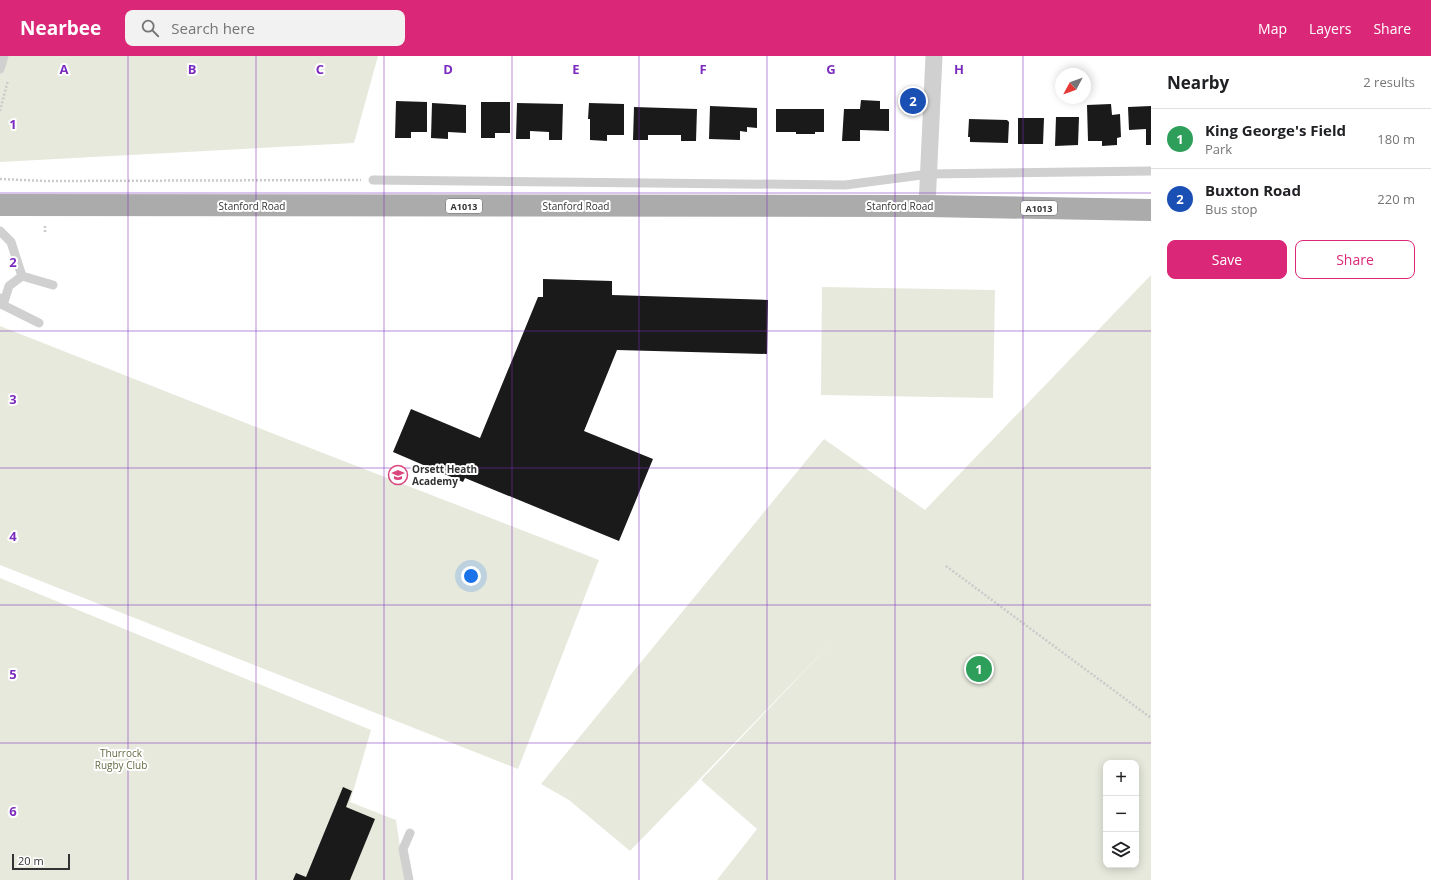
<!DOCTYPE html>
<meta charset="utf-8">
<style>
body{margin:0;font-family:"Open Sans",sans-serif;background:#f2f2f2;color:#202124}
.controls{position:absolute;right:12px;bottom:12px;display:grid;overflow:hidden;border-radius:8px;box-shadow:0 2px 10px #0003}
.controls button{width:36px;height:36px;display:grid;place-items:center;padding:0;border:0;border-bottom:1px solid #e0e0e0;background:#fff;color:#202124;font:20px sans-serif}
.compass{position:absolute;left:1055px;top:12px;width:36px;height:36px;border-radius:50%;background:#fff;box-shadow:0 2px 10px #0003;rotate:229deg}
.scale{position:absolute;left:12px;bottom:10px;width:58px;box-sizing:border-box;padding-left:4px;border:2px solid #333;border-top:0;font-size:11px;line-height:14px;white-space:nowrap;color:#333;-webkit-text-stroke:3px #fff;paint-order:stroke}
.you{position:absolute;left:471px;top:520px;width:14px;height:14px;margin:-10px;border:3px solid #fff;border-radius:50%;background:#1a73e8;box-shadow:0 0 0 6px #1a73e833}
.badge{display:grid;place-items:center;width:26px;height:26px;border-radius:50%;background:#db2777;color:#fff;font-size:13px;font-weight:700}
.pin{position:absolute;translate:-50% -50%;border:2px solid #fff;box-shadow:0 1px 4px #0006}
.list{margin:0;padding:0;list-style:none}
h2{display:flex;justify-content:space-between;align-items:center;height:52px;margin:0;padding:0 16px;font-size:17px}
h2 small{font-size:13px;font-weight:400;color:#757577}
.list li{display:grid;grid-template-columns:26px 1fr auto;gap:12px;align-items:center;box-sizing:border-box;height:60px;padding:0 16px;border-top:1px solid #e0e0e0}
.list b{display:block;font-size:15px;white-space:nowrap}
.list p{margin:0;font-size:13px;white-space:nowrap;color:#757577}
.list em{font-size:13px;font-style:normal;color:#757577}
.actions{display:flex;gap:8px;padding:12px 16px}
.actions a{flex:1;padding:9px 0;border:1px solid #db2777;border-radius:8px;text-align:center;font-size:14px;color:#db2777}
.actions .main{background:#db2777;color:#fff}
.icon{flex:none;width:22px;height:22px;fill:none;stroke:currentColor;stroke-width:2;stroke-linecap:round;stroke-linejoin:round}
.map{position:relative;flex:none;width:1151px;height:824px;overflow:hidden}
header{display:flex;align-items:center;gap:24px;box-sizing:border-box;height:56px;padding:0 20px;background:#db2777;color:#fff}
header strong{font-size:19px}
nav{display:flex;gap:22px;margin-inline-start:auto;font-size:14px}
.search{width:280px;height:36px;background:#f2f2f2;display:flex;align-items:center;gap:10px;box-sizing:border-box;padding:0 14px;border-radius:8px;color:#757577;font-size:15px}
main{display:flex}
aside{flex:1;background:#fff}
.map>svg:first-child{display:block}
.green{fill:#e6e9dc;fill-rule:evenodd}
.building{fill:#1a1a1a}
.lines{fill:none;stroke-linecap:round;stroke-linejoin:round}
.path{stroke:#cacaca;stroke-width:2.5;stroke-dasharray:2 2;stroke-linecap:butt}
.lane{stroke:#d0d0d0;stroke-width:9}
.street{stroke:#d0d0d0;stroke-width:17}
.primary{stroke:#ababab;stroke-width:22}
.grid{fill:none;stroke:#7b2cbf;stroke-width:1;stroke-opacity:0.55}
.labels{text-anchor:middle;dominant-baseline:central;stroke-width:4;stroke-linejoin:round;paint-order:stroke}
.shield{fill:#fff;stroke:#707070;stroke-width:1}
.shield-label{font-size:9px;font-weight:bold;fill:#333}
.street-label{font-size:10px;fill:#333;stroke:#fff}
.poi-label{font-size:10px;font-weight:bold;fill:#333;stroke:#fff;text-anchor:start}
.park-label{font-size:10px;fill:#626c42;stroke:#fff}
.grid-label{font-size:13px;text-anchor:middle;font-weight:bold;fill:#7b2cbf;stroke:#fff;stroke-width:4;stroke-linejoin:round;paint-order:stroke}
</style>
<header>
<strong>Nearbee</strong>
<div class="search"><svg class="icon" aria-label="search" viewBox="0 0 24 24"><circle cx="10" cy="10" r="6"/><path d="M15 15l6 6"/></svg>Search here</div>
<nav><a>Map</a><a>Layers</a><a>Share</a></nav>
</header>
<main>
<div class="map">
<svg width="1151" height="824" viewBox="0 0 1151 824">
<rect width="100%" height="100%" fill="#fff"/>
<g class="green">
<polygon points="0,0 378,0 354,87 0,106"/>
<path d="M1151 219V824H717L757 773 701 724 837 581 630 795 569 744 541 728 824 383 925 454ZM1106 707H1136V809H1106Z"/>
<polygon points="822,231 995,234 993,342 821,339"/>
<polygon points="0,270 274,378 599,504 518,713 0,509"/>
<polygon points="0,522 371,674 350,746 396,764 405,824 0,824"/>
</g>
<g class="building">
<polygon points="861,44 880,45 880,53 889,53 889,75 860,74 860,85 842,85 844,53 860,53"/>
<polygon points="396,45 427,46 427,76 411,76 411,82 395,82"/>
<polygon points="481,46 510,46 510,77 495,77 495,82 481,82"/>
<polygon points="432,47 466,49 466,77 448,76 448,83 431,82"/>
<polygon points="517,47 563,48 562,84 549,84 549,76 530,75 530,83 516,83"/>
<polygon points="589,47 624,48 624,79 607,79 607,85 590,84 590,63 588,63"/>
<polygon points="1111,48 1112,59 1120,58 1121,81 1117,82 1117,89 1102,90 1102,85 1088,85 1087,49"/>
<polygon points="710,50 757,52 757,72 747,71 747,76 740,75 740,84 709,83"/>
<polygon points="1151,50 1151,89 1146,89 1146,73 1129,74 1128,51"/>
<polygon points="634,51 697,53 696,85 681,85 681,79 648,79 648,84 633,84"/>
<polygon points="776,53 824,53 824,76 815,76 815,78 796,78 796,76 776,76"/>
<polygon points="1056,61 1079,61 1078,89 1055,90"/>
<polygon points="1018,62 1044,62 1043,88 1018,88"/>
<polygon points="969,63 1007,64 1009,66 1008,87 970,86 970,81 968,81"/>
<polygon points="543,223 612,225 612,239 768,244 767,298 617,294 584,375 653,403 619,485 465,422 463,426 393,396 411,353 480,382 538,241 543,241"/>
<polygon points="343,731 352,735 346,751 375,763 350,824 293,824 296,817 306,821"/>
</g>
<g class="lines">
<g class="path">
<polyline points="0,55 8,24"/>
<polyline points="0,123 45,125 361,124"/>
<polyline points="45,170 45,176"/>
<polyline points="946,510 1151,662"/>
</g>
<g class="lane">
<polyline points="0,13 4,0"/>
<polyline points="373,124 845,129 929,118 1151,115"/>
<polyline points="0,175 11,186 22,220 53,229"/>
<polyline points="0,242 3,249 39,267"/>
<polyline points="3,249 9,230 22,220"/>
<polyline points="409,824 403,793 410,777"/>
</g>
<polyline class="street" points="927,150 934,0"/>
<polyline class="primary" points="0,149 927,150 1151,154"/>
</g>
<path class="grid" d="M128 0V824M256 0V824M384 0V824M512 0V824M639 0V824M767 0V824M895 0V824M1023 0V824M0 137H1151M0 275H1151M0 412H1151M0 549H1151M0 687H1151"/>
<defs>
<symbol id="school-ring" viewBox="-11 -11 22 22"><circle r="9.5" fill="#fff" stroke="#d9457d" stroke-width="1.5"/><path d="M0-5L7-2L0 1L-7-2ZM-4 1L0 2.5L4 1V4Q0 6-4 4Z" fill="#d9457d"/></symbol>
</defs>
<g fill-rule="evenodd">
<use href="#school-ring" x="387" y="408" width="22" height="22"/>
</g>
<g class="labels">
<g class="shield">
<rect x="446" y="143" width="36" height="14" rx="3"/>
<rect x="1021" y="145" width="36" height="14" rx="3"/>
</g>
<g class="shield-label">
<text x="464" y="150">A1013</text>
<text x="1039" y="152">A1013</text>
</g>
<g class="street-label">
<text x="252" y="150">Stanford Road</text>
<text x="576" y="150">Stanford Road</text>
<text x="900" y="150">Stanford Road</text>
</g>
<g class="poi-label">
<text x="412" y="413">Orsett Heath<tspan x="412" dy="12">Academy</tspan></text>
</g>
<g class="park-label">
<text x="121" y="697">Thurrock<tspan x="121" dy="12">Rugby Club</tspan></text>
</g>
</g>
<g class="grid-label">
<text x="64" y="18">A</text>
<text x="192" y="18">B</text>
<text x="320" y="18">C</text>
<text x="448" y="18">D</text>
<text x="576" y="18">E</text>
<text x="703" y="18">F</text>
<text x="831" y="18">G</text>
<text x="959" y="18">H</text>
<text x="13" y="73">1</text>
<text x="13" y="211">2</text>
<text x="13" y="348">3</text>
<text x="13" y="485">4</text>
<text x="13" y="623">5</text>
<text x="13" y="760">6</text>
</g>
</svg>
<div class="controls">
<button>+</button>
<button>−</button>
<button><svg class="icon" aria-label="layers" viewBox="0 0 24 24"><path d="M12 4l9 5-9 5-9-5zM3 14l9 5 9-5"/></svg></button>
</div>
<svg class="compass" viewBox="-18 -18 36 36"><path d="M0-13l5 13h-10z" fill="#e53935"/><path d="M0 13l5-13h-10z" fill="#757577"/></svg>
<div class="scale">20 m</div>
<div class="you"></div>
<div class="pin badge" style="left:979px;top:613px;background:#2e9e5b">1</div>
<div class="pin badge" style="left:913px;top:45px;background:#1a4fb4">2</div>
</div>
<aside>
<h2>Nearby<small>2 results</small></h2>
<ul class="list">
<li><span class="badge" style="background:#2e9e5b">1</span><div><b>King George's Field</b><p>Park</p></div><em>180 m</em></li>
<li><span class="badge" style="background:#1a4fb4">2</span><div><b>Buxton Road</b><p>Bus stop</p></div><em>220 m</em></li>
</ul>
<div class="actions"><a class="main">Save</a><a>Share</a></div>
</aside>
</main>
